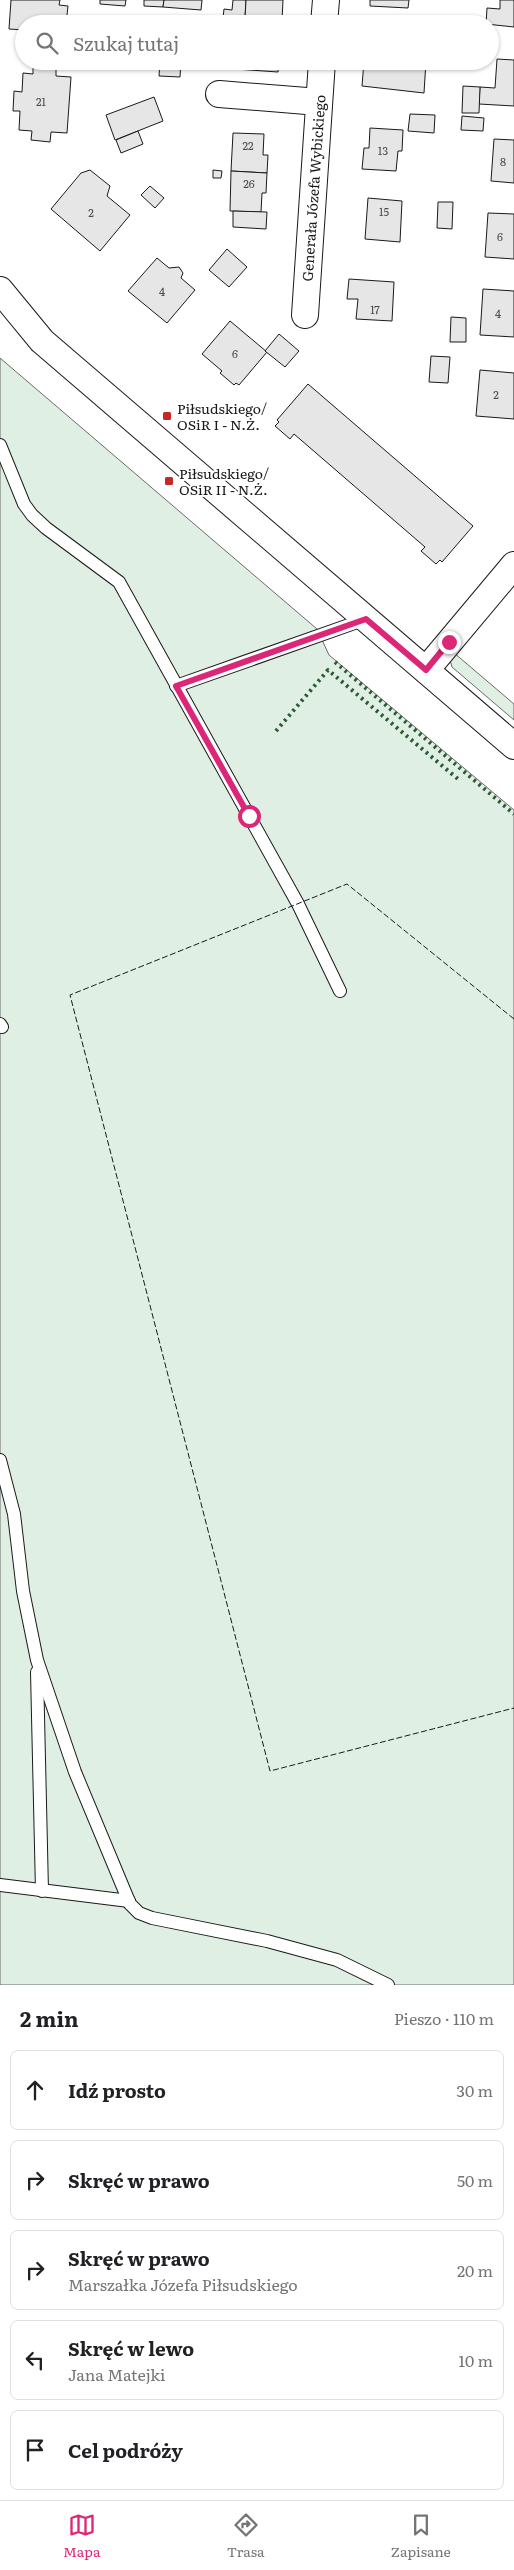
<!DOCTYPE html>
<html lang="pl">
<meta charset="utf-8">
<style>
body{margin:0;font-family:Literata,serif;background:#f2f2f2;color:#202124}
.stop{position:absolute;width:15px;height:15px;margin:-11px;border:4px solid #db2777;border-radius:50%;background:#fff}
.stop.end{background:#db2777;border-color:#fff;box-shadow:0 1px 5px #0008}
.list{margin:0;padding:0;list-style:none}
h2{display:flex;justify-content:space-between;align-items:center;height:65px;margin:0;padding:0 20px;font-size:21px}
h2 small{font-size:16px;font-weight:400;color:#757577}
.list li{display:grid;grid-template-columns:32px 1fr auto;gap:15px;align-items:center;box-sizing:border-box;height:80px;margin:0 10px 10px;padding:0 10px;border:1px solid #e0e0e0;border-radius:8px}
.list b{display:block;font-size:19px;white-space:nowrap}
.list p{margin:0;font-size:16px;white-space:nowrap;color:#757577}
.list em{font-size:16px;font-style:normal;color:#757577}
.icon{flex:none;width:28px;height:28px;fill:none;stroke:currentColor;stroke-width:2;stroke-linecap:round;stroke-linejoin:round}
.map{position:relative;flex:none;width:514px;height:1985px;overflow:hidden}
.search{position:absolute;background:#fff;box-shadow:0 1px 4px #0004;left:15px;right:15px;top:15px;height:55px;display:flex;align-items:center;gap:12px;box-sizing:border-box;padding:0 18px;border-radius:28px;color:#757577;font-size:19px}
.sheet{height:515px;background:#fff}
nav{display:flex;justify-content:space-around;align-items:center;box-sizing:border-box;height:70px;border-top:1px solid #e0e0e0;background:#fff;font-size:14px;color:#757577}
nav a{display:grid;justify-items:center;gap:2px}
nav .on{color:#db2777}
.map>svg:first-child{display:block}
.green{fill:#e0efe3;stroke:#6a6a6a}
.building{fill:#e6e6e6;stroke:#1a1a1a}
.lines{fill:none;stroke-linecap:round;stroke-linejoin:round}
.lane-casing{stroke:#1a1a1a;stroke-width:14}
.street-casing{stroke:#1a1a1a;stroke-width:28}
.lane{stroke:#fff;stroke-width:12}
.street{stroke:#fff;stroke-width:26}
.hedge{stroke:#2b5a34;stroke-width:4;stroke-dasharray:2.5 4;stroke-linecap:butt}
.fence{stroke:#1a1a1a;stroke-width:1;stroke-dasharray:6 2.5;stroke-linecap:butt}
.route{stroke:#db2777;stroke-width:6}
.poi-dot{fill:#c62828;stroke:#fff;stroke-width:2}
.labels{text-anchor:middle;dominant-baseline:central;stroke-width:4;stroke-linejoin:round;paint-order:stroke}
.number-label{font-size:11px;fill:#4d4d4d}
.street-label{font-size:14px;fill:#1a1a1a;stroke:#fff}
.poi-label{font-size:14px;fill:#1a1a1a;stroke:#fff;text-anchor:start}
</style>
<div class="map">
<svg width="514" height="1985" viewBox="0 0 514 1985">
<rect width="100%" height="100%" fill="#fff"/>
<g class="green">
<polygon points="0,358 317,629 329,655 514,810 514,1985 0,1985"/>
<polygon points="453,652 514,704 514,720 452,667 450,660"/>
</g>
<g class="building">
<polygon points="11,0 60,0 59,5 68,6 66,24 24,24 24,30 9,29"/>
<polygon points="100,0 126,0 125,6 100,4"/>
<polygon points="144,0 164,0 163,7 144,6"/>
<polygon points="164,0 202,0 201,10 163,7"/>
<polygon points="233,0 246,0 245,18 223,18 224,9 232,10"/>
<polygon points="246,0 283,0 282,21 245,18"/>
<polygon points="370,0 409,0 408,8 370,6"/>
<polygon points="500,0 514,0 514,27 486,24 487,8 500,9"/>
<polygon points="245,18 282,21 281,24 245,24"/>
<polygon points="497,59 514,60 514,106 479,104 480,87 495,88"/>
<polygon points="160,61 181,61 180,77 159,76"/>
<polygon points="235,61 279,61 278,72 235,69"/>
<polygon points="364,61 426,61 424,93 362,86"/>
<polygon points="33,65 56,67 56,76 71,77 67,133 51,132 50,142 31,140 32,131 19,130 20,111 13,111 14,91 22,92 23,73 33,74"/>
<polygon points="463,86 480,87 479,113 462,113"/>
<polygon points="154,97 163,121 115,140 106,115"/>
<polygon points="410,114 435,115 434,133 408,131"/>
<polygon points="462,116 484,118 483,131 461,130"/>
<polygon points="370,128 403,130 402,151 398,151 396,171 362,169 364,148 369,148"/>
<polygon points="138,131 143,144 121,153 116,140"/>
<polygon points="233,133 264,134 263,155 268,155 267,173 231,171"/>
<polygon points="494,139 514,140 514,183 491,181"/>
<polygon points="90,170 110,186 107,196 130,215 100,251 51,209 81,173"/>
<polygon points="213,170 222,171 221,178 213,178"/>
<polygon points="231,171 267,173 266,193 262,193 261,212 230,211"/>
<polygon points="150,186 164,198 155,208 141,195"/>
<polygon points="368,198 402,201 400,242 365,239"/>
<polygon points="438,202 453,202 452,229 437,228"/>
<polygon points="233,211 267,212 266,229 233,227"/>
<polygon points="488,213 514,214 514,259 485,257"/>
<polygon points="227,249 247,267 229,287 209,270"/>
<polygon points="157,258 169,268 179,267 183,273 181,278 195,290 167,323 128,291"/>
<polygon points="349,279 394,282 392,321 356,319 358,299 347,299"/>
<polygon points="483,289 514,291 514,337 480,335"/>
<polygon points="451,317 466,318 466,342 450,342"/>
<polygon points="230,321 267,352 239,385 236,383 234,385 220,373 222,371 202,354"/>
<polygon points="279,334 299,351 285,367 265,351"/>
<polygon points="431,356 450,357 448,383 429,382"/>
<polygon points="480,370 514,373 514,419 476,416"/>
<polygon points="308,384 473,526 442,562 440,560 436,564 421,551 425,547 294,434 290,439 275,426 279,422 277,420"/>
</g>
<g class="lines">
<defs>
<g id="lane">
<polyline points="0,445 24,504 32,515 46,528 119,582 298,904 340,991"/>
<polyline points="176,686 366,619"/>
<polyline points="0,1024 2,1027"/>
<polyline points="0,1460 14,1514 23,1591 37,1660 75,1772 130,1904 139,1913 152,1918 267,1941 337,1960 388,1985"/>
<polyline points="37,1672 42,1891"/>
<polyline points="0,1885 129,1901"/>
</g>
<g id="street">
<polyline points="324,24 326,0"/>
<polyline points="219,94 319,102"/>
<polyline points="0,290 42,341 514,746"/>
<polyline points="305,315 322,61"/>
<polyline points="426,670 514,565"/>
</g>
</defs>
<use href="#lane" class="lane-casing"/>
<use href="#street" class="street-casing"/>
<use href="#lane" class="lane"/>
<use href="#street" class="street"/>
<g class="hedge">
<polyline points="335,662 514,814"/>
<polyline points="276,731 328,670 458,779"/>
</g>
<polyline class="fence" points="514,1019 347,884 70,995 270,1771 514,1708"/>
</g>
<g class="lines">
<polyline class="route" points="249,816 176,686 366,619 426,670 449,642"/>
</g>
<g class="poi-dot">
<rect x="162" y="411" width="10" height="10" rx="2.5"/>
<rect x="164" y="476" width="10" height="10" rx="2.5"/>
</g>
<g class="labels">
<g class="number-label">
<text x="41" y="101">21</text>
<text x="248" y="145">22</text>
<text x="383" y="150">13</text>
<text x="503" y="161">8</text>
<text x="249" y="183">26</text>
<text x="384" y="211">15</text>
<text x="91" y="212">2</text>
<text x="500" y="236">6</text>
<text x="162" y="291">4</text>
<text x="375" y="309">17</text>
<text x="498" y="313">4</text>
<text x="235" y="353">6</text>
<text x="496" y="394">2</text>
</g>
<g class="street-label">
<text transform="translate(313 188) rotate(-86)">Generała Józefa Wybickiego</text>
</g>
<g class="poi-label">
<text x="177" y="408">Piłsudskiego/<tspan x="177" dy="16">OSiR I - N.Ż.</tspan></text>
<text x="179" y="473">Piłsudskiego/<tspan x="179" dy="16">OSiR II - N.Ż.</tspan></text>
</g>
</g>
</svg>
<div class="stop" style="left:249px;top:816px"></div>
<div class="stop end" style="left:449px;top:642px"></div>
<div class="search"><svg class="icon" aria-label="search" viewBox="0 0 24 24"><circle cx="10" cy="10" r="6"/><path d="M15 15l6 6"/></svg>Szukaj tutaj</div>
</div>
<section class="sheet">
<h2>2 min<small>Pieszo · 110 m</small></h2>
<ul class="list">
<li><svg class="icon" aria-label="ahead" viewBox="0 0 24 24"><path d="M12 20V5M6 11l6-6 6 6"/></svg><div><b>Idź prosto</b></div><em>30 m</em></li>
<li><svg class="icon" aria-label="right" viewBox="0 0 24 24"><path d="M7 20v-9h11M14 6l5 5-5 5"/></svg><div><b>Skręć w prawo</b></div><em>50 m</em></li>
<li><svg class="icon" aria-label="right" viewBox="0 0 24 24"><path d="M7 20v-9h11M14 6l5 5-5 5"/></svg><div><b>Skręć w prawo</b><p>Marszałka Józefa Piłsudskiego</p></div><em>20 m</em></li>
<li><svg class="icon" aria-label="left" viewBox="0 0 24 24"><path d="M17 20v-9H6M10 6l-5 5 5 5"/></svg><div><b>Skręć w lewo</b><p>Jana Matejki</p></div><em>10 m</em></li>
<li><svg class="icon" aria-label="arrive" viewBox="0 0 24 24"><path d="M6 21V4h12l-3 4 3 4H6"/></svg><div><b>Cel podróży</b></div></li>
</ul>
</section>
<nav>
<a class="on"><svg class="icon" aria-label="map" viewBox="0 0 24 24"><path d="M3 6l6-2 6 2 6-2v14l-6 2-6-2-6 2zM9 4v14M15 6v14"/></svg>Mapa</a>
<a><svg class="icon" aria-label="directions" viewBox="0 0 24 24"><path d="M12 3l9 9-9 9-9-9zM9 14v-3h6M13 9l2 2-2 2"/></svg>Trasa</a>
<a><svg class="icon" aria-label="saved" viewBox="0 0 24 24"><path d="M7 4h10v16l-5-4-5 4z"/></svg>Zapisane</a>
</nav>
